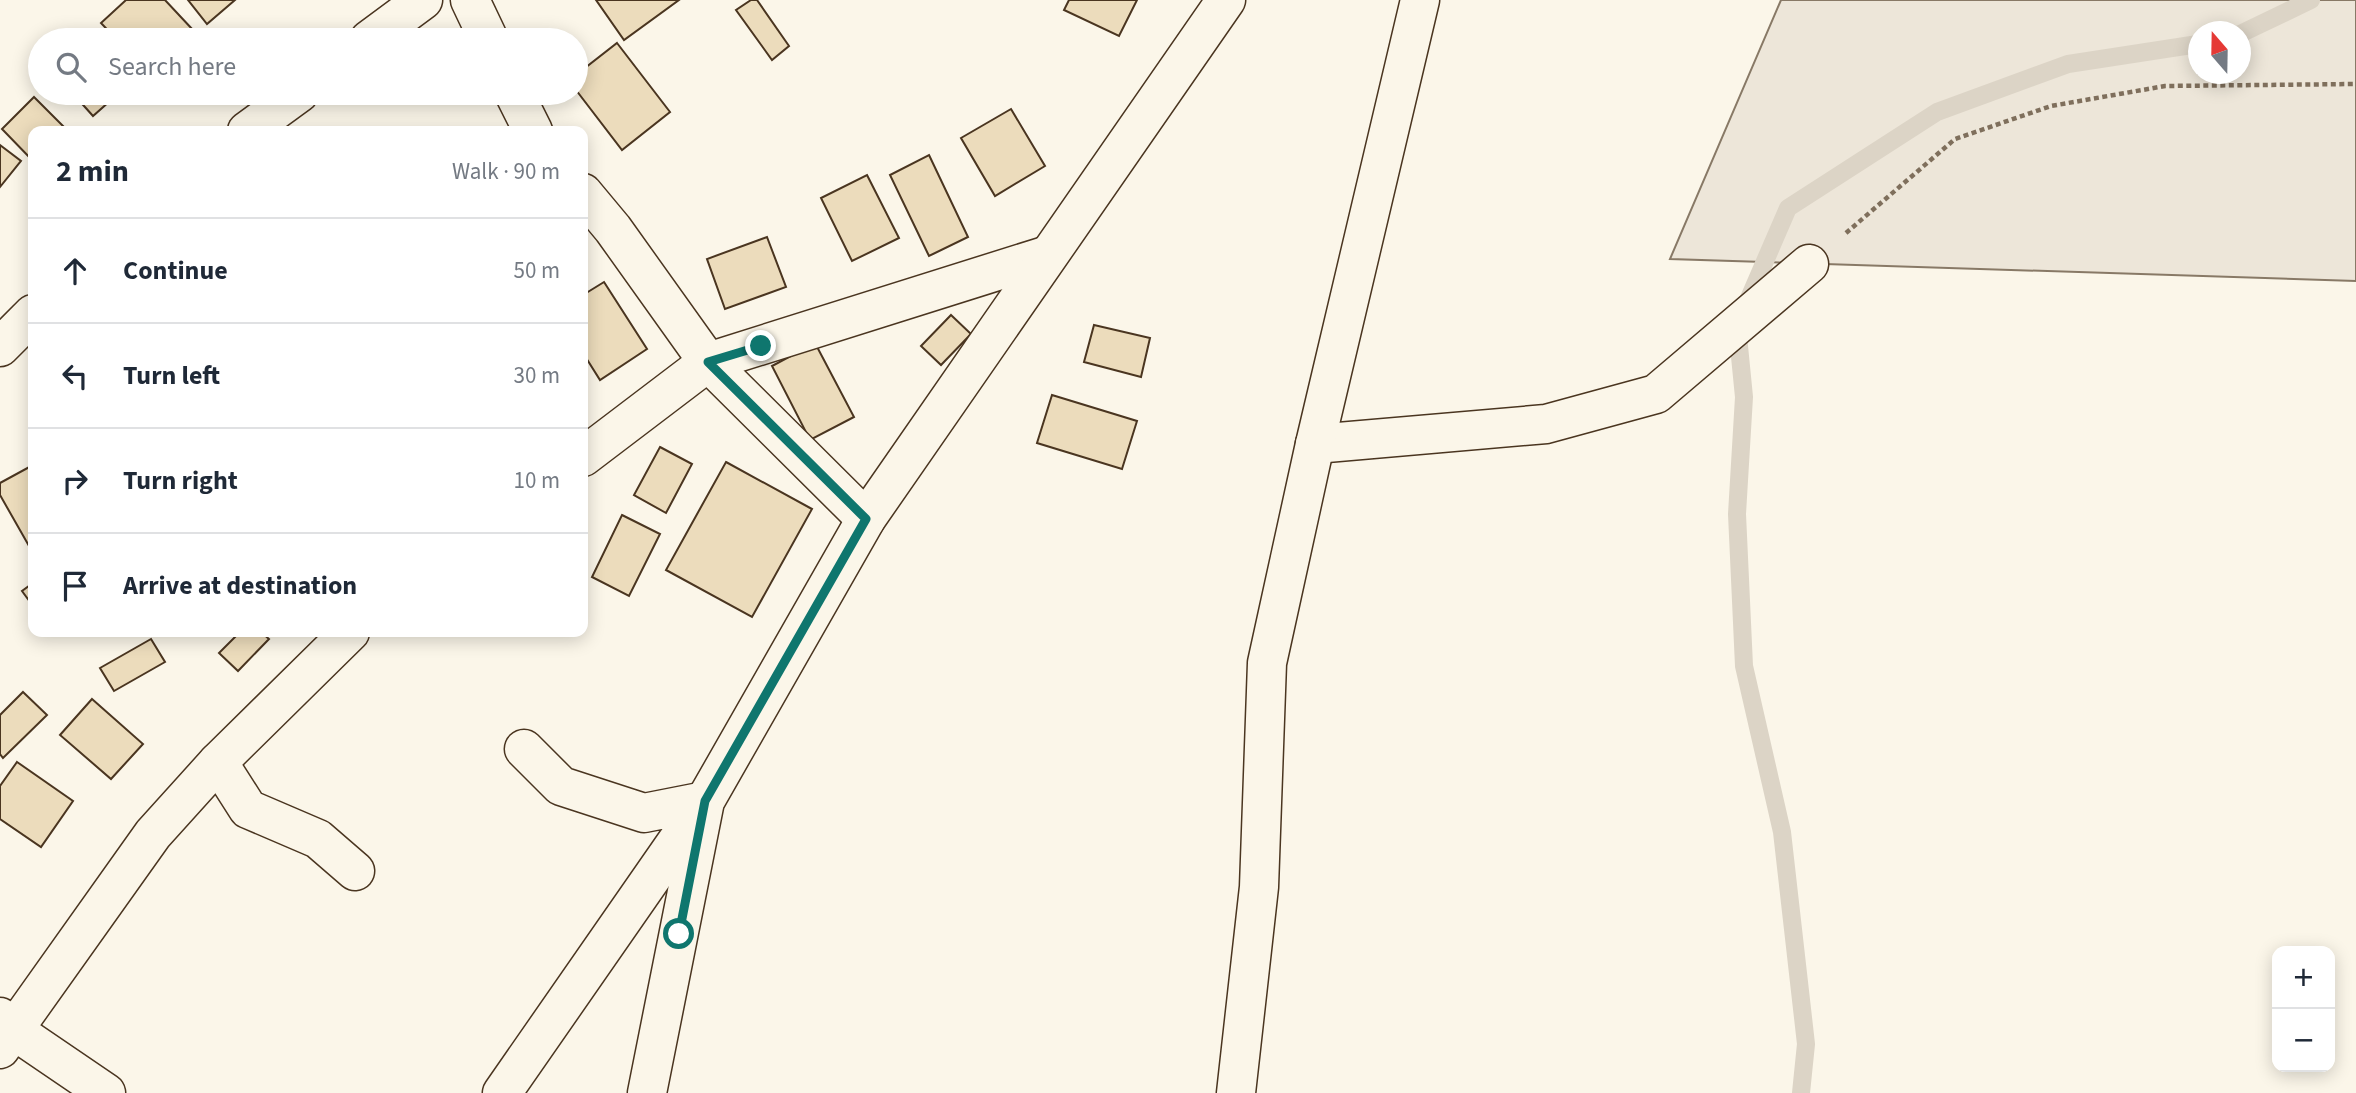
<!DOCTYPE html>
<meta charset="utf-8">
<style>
body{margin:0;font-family:"Source Sans 3",sans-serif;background:#f6f6f7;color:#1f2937}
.controls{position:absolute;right:21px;bottom:21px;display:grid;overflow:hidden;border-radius:14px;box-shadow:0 4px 18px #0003}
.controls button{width:63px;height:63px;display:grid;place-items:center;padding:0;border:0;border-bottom:2px solid #e0e1e3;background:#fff;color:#1f2937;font:35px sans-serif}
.compass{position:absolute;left:2188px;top:21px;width:63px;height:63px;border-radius:50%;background:#fff;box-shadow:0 4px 18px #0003;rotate:340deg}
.stop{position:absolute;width:21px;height:21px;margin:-16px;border:5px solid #0f766e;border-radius:50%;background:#fff}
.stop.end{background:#0f766e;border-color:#fff;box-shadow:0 2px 7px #0008}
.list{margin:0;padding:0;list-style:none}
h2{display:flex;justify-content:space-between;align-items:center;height:91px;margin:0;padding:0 28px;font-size:30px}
h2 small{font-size:23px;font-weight:400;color:#747a83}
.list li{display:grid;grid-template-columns:46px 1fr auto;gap:21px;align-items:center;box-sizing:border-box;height:105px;padding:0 28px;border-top:2px solid #e0e1e3}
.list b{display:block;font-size:26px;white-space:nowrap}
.list em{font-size:23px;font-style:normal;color:#747a83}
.icon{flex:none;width:38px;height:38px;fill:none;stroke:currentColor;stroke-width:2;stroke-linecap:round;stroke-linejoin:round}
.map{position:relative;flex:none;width:2356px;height:1093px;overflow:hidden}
.search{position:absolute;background:#fff;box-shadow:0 4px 18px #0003;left:28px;top:28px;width:560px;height:77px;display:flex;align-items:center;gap:18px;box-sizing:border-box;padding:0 24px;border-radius:38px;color:#747a83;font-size:26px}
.panel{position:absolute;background:#fff;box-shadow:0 4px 18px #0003;left:28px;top:126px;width:560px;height:511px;border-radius:14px}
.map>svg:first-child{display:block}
.green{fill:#ede6d9;stroke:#887966;stroke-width:2;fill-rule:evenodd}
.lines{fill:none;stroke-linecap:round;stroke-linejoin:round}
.stream{stroke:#dcd4c6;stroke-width:18}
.building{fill:#ecdcbc;stroke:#4a3520;stroke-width:2}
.street-casing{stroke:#4a3520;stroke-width:41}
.path{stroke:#7f6f5c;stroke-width:4.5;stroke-dasharray:5 3.5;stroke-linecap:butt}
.street{stroke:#fbf6e9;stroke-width:38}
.route{stroke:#0f766e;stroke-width:9}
</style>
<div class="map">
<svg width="2356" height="1093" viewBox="0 0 2356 1093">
<rect width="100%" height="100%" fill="#fbf6e9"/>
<path class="green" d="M1781 0H2356V281L1670 259ZM2198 32H2240V74H2198Z"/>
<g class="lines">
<g class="stream">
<polyline points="2240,34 2311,0"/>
<polyline points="1801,1093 1806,1044 1782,832 1744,666 1737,514 1744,397 1737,326 1788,208 1937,112 2068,64 2198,44"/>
</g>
</g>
<g class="building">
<polygon points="126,0 165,0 193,30 181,40 117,40 101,23"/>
<polygon points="188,0 235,0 207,24"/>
<polygon points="596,0 679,0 624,40"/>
<polygon points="751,0 757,0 789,46 772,60 736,10"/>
<polygon points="1069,0 1137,0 1119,36 1064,10"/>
<polygon points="617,43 670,112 622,150 576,90 576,75"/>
<polygon points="81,93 119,93 93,116 76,97"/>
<polygon points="34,97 68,131 33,131 33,161 2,129"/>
<polygon points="1011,109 1045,166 995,196 961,138"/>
<polygon points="0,145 21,161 0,187"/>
<polygon points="929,155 968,237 929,256 890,175"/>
<polygon points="867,175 899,238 852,261 821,198"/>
<polygon points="767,237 786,287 725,309 707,259"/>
<polygon points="604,282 647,349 600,380 583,353 583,295"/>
<polygon points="951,315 971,334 941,365 921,346"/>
<polygon points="1094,325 1150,338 1141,377 1084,362"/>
<polygon points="815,343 854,417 810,440 772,366"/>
<polygon points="1052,395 1137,421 1122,469 1037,443"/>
<polygon points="660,447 692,464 666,513 634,495"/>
<polygon points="726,462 812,509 752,617 666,570"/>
<polygon points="33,465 33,553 0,495 0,483"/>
<polygon points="622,515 660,534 629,596 592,577"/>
<polygon points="33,583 33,606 22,591"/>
<polygon points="240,632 261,632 269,639 238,671 219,653"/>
<polygon points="151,639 165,662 114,691 100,668"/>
<polygon points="23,692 47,715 3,758 0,754 0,715"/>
<polygon points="92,699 143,744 111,779 60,735"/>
<polygon points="17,762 73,801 41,847 0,819 0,786"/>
</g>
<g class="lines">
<defs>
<g id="street">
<polyline points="470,0 489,40"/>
<polyline points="369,40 423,0"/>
<polyline points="514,93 533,131"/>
<polyline points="247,131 299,93"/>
<polyline points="583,193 613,229 708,362 866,519"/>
<polyline points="0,347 33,314"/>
<polyline points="1315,444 1546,424 1656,394 1809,264"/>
<polyline points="583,457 708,362 1048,255"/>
<polyline points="218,762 248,809 318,839 355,871"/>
<polyline points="0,1017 15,1031 106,1093"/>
<polyline points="0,1049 153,834 218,762 350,632"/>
<polyline points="502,1093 705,801 644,813 561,786 524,749"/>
<polyline points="647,1093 705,801 866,519 1226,0"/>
<polyline points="1236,1093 1259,887 1267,663 1315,444 1420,0"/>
</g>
</defs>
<use href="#street" class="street-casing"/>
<polyline class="path" points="1846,233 1955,139 2051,106 2165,86 2356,84"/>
<use href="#street" class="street"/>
</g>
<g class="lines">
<polyline class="route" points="679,934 705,801 866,519 708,362 761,346"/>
</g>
</svg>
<div class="controls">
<button>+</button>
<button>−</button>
</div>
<svg class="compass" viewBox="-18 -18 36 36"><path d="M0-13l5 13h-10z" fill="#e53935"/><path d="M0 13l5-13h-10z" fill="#747a83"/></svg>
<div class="stop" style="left:679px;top:934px"></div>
<div class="stop end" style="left:761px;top:346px"></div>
<div class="search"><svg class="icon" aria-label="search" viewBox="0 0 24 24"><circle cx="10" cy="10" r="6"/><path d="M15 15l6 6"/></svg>Search here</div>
<section class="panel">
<h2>2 min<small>Walk · 90 m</small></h2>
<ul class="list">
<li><svg class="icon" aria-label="ahead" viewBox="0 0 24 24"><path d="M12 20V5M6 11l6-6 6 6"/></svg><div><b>Continue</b></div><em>50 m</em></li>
<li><svg class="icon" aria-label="left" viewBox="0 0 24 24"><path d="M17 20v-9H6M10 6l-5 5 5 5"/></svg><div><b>Turn left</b></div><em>30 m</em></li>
<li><svg class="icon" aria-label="right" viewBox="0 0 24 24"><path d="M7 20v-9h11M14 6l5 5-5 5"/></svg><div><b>Turn right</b></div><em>10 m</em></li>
<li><svg class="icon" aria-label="arrive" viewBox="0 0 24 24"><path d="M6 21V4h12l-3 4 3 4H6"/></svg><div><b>Arrive at destination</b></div></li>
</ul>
</section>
</div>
